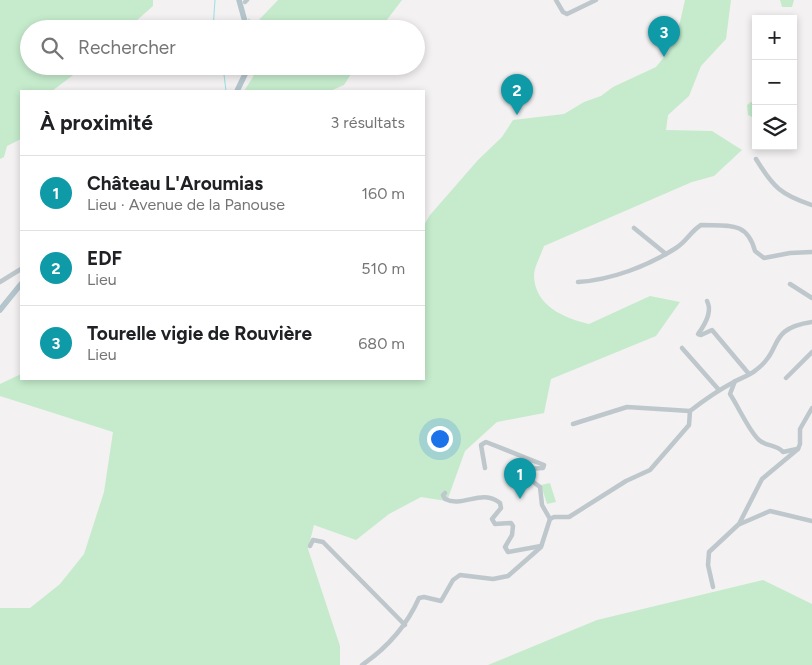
<!DOCTYPE html>
<html lang="fr">
<meta charset="utf-8">
<style>
body{margin:0;font-family:Figtree,sans-serif;background:#f2f2f2;color:#202124}
.controls{position:absolute;right:15px;top:15px;display:grid;overflow:hidden;border-radius:0px;box-shadow:0 2px 8px #0003}
.controls button{width:45px;height:45px;display:grid;place-items:center;padding:0;border:0;border-bottom:1px solid #e0e0e0;background:#fff;color:#202124;font:25px sans-serif}
.you{position:absolute;left:439px;top:438px;width:18px;height:18px;margin:-12px;border:4px solid #fff;border-radius:50%;background:#1a73e8;box-shadow:0 0 0 8px #1a73e833}
.badge{display:grid;place-items:center;width:32px;height:32px;border-radius:50%;background:#1a73e8;color:#fff;font-size:16px;font-weight:700}
.pin{position:absolute;translate:-50% -41px;filter:drop-shadow(0 1px 2px #0008)}
.pin::after{content:'';position:absolute;top:26px;width:18px;height:15px;background:inherit;clip-path:polygon(0 0,100% 0,50% 100%)}
.list{margin:0;padding:0;list-style:none}
h2{display:flex;justify-content:space-between;align-items:center;height:65px;margin:0;padding:0 20px;font-size:21px}
h2 small{font-size:16px;font-weight:400;color:#757577}
.list li{display:grid;grid-template-columns:32px 1fr auto;gap:15px;align-items:center;box-sizing:border-box;height:75px;padding:0 20px;border-top:1px solid #e0e0e0}
.list b{display:block;font-size:19px;white-space:nowrap}
.list p{margin:0;font-size:16px;white-space:nowrap;color:#757577}
.list em{font-size:16px;font-style:normal;color:#757577}
.icon{flex:none;width:28px;height:28px;fill:none;stroke:currentColor;stroke-width:2;stroke-linecap:round;stroke-linejoin:round}
.map{position:relative;flex:none;width:812px;height:665px;overflow:hidden}
.search{position:absolute;background:#fff;box-shadow:0 2px 8px #0003;left:20px;top:20px;width:405px;height:55px;display:flex;align-items:center;gap:12px;box-sizing:border-box;padding:0 18px;border-radius:28px;color:#757577;font-size:19px}
.panel{position:absolute;background:#fff;box-shadow:0 2px 8px #0003;left:20px;top:90px;width:405px;height:290px;border-radius:0px}
.map>svg:first-child{display:block}
.green{fill:#c5ebcc}
.lines{fill:none;stroke-linecap:round;stroke-linejoin:round}
.stream{stroke:#97e2e3;stroke-width:1}
.minor{stroke:#bec7cc;stroke-width:4.5}
.major{stroke:#b4c5cc;stroke-width:5.5}
</style>
<div class="map">
<svg width="812" height="665" viewBox="0 0 812 665">
<rect width="100%" height="100%" fill="#f3f1f1"/>
<g class="green">
<polygon points="0,0 153,0 153,6 127,29 29,29 29,66 85,66 52,91 21,91 21,139 7,146 4,157 0,159"/>
<polygon points="278,0 402,0 380,29 250,29 248,18 256,23"/>
<path d="M685 0H731L726 39 701 66 689 96 668 115 666 130 712 131 742 150 714 176 692 182 544 246C541 255 534 267 534 276 535 306 564 318 589 324L650 296 680 302 656 336 551 379 544 413 497 422 465 451 447 501 421 497 389 514 356 540 314 525 308 549 340 646V665H0V608H30L60 584 84 554 104 492 113 432 0 396V384L21 374V379H424V225L430 215 478 160 502 137 513 120 564 114 584 102 601 96 613 87 656 67 669 51 680 22Z"/>
<polygon points="780,0 794,0 792,7 782,7"/>
<polygon points="255,66 356,66 344,85 330,91 244,91 253,77"/>
<polygon points="751,102 756,103 756,116 752,117 748,115 747,105"/>
<polygon points="550,483 556,502 547,504 541,485"/>
<polygon points="763,580 812,604 812,665 488,665 597,620"/>
</g>
<g class="lines">
<g class="stream">
<polyline points="213,29 215,0"/>
<polyline points="223,66 226,91"/>
</g>
<g class="minor">
<polyline points="556,0 563,12 567,14 596,0"/>
<polyline points="245,2 247,0"/>
<path d="M756 159C773 187 781 195 812 205"/>
<polyline points="634,228 666,254"/>
<polyline points="0,282 21,269"/>
<path d="M578 282C611 280 648 266 676 248 686 242 691 231 701 225 729 226 747 221 755 251L764 258 790 253 812 252"/>
<polyline points="790,284 812,298"/>
<path d="M707 301C713 312 704 326 698 334L701 335 712 330 749 374"/>
<polyline points="682,348 719,390"/>
<polyline points="786,378 812,352"/>
<path d="M735 381 730 394C738 406 749 431 759 440 767 447 776 444 783 452L797 449"/>
<polyline points="573,424 627,407 690,411"/>
<polyline points="798,449 800,444 800,429 812,408"/>
<polyline points="485,468 481,445 486,442 544,465 543,468 527,469 524,475 540,487 542,505 550,519"/>
<path d="M445 493 443 495 445 499C463 508 482 488 500 503L501 508 492 519 495 524 511 523 513 526 512 535 505 547 508 552 541 546"/>
<polyline points="740,524 770,511 812,521"/>
<polyline points="310,546 313,540 323,542 405,625"/>
<polyline points="713,587 708,565 709,552 739,524 762,479 798,449"/>
<path d="M362 665C387 648 407 625 419 598L424 597 441 601 453 580 460 575 493 579 508 576 541 547 550 519 554 517H569L626 481 650 470 689 425 690 411C703 401 717 391 732 383 740 378 749 376 756 370 784 349 766 329 812 322"/>
</g>
<g class="major">
<polyline points="239,0 247,29"/>
<polyline points="237,91 249,66"/>
<polyline points="0,310 21,284"/>
</g>
</g>
</svg>
<div class="controls">
<button>+</button>
<button>−</button>
<button><svg class="icon" aria-label="layers" viewBox="0 0 24 24"><path d="M12 4l9 5-9 5-9-5zM3 14l9 5 9-5"/></svg></button>
</div>
<div class="you"></div>
<div class="pin badge" style="left:520px;top:499px;background:#0f9aa8">1</div>
<div class="pin badge" style="left:517px;top:115px;background:#0f9aa8">2</div>
<div class="pin badge" style="left:664px;top:57px;background:#0f9aa8">3</div>
<div class="search"><svg class="icon" aria-label="search" viewBox="0 0 24 24"><circle cx="10" cy="10" r="6"/><path d="M15 15l6 6"/></svg>Rechercher</div>
<section class="panel">
<h2>À proximité<small>3 résultats</small></h2>
<ul class="list">
<li><span class="badge" style="background:#0f9aa8">1</span><div><b>Château L'Aroumias</b><p>Lieu · Avenue de la Panouse</p></div><em>160 m</em></li>
<li><span class="badge" style="background:#0f9aa8">2</span><div><b>EDF</b><p>Lieu</p></div><em>510 m</em></li>
<li><span class="badge" style="background:#0f9aa8">3</span><div><b>Tourelle vigie de Rouvière</b><p>Lieu</p></div><em>680 m</em></li>
</ul>
</section>
</div>
